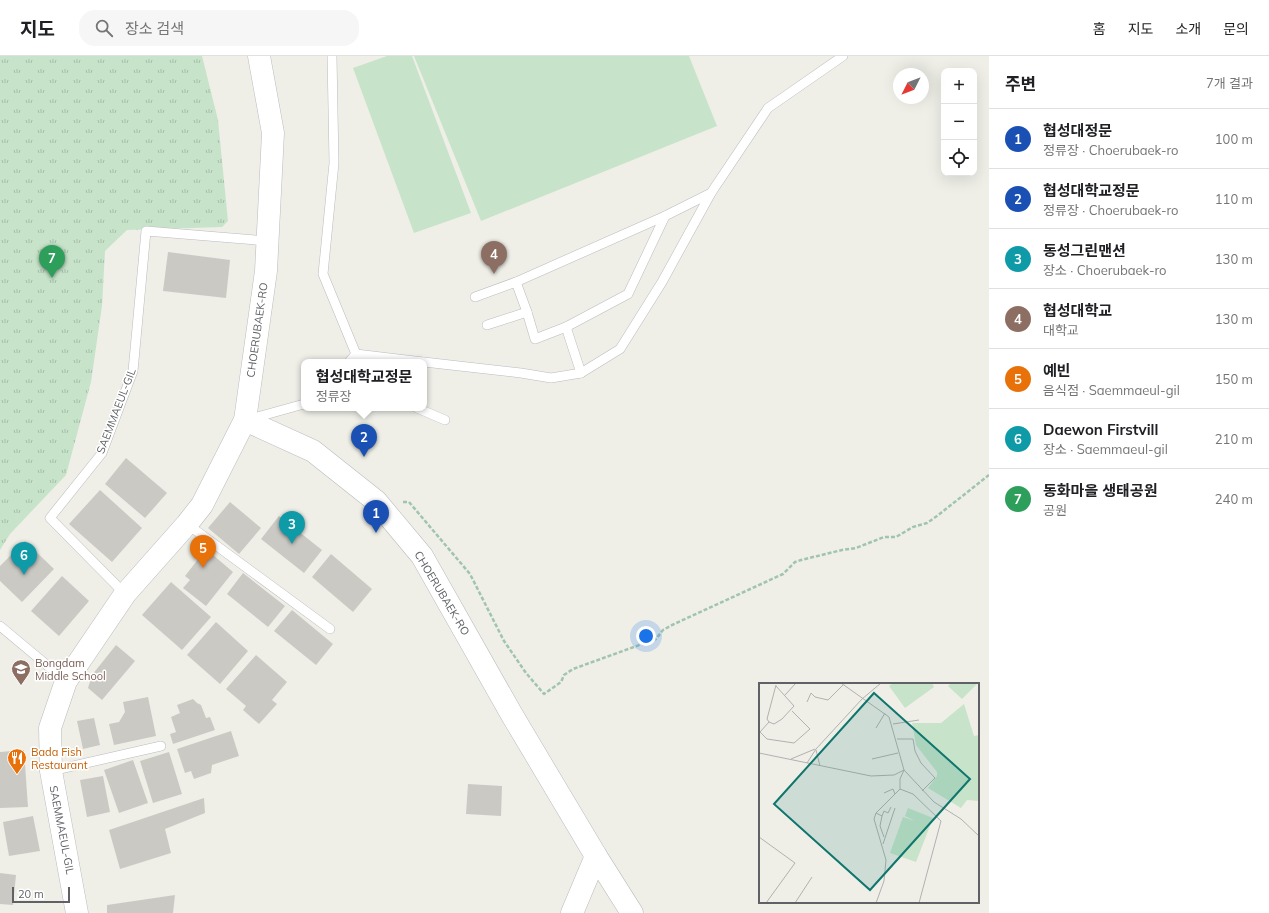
<!DOCTYPE html>
<html lang="ko">
<meta charset="utf-8">
<style>
body{margin:0;font-family:Mulish,"Noto Sans KR",sans-serif;background:#f6f6f6;color:#202124}
.controls{position:absolute;right:12px;top:12px;display:grid;overflow:hidden;border-radius:8px;box-shadow:0 4px 16px #0002}
.controls button{width:36px;height:36px;display:grid;place-items:center;padding:0;border:0;border-bottom:1px solid #e0e0e0;background:#fff;color:#202124;font:20px sans-serif}
.compass{position:absolute;left:893px;top:12px;width:36px;height:36px;border-radius:50%;background:#fff;box-shadow:0 4px 16px #0002;rotate:228deg}
.scale{position:absolute;left:12px;bottom:10px;width:58px;box-sizing:border-box;padding-left:4px;border:2px solid #5f6166;border-top:0;font-size:11px;line-height:14px;white-space:nowrap;color:#5f6166;-webkit-text-stroke:3px #fff;paint-order:stroke}
.you{position:absolute;left:646px;top:580px;width:14px;height:14px;margin:-10px;border:3px solid #fff;border-radius:50%;background:#1a73e8;box-shadow:0 0 0 6px #1a73e833}
.badge{display:grid;place-items:center;width:26px;height:26px;border-radius:50%;background:#d86145;color:#fff;font-size:13px;font-weight:700}
.pin{position:absolute;translate:-50% -33px;filter:drop-shadow(0 1px 2px #0008)}
.pin::after{content:'';position:absolute;top:21px;width:14px;height:12px;background:inherit;clip-path:polygon(0 0,100% 0,50% 100%)}
.popup{position:absolute;left:301px;top:303px;width:126px;height:52px;box-sizing:border-box;display:grid;place-content:center;border-radius:8px;background:#fff;filter:drop-shadow(0 1px 3px #0005);font-size:13px;white-space:nowrap;color:#757577}
.popup b{font-size:15px;color:#202124}
.popup::after{content:'';position:absolute;left:50%;top:100%;margin-left:-8px;border:8px solid transparent;border-top-color:#fff}
.list{margin:0;padding:0;list-style:none}
h2{display:flex;justify-content:space-between;align-items:center;height:52px;margin:0;padding:0 16px;font-size:17px}
h2 small{font-size:13px;font-weight:400;color:#757577}
.list li{display:grid;grid-template-columns:26px 1fr auto;gap:12px;align-items:center;box-sizing:border-box;height:60px;padding:0 16px;border-top:1px solid #e0e0e0}
.list b{display:block;font-size:15px;white-space:nowrap}
.list p{margin:0;font-size:13px;white-space:nowrap;color:#757577}
.list em{font-size:13px;font-style:normal;color:#757577}
.icon{flex:none;width:22px;height:22px;fill:none;stroke:currentColor;stroke-width:2;stroke-linecap:round;stroke-linejoin:round}
.map{position:relative;flex:none;width:989px;height:857px;overflow:hidden}
header{display:flex;align-items:center;gap:24px;box-sizing:border-box;height:56px;padding:0 20px;background:#fff;border-bottom:1px solid #e0e0e0}
header strong{font-size:19px}
nav{display:flex;gap:22px;margin-inline-start:auto;font-size:14px}
.search{width:280px;height:36px;background:#f6f6f6;display:flex;align-items:center;gap:10px;box-sizing:border-box;padding:0 14px;border-radius:16px;color:#757577;font-size:15px}
main{display:flex}
aside{flex:1;background:#fff}
.map>svg:first-child{display:block}
.grass{fill:url(#grass-tufts)}
.pitch{fill:#c7e4ca}
.building{fill:#cbc9c4}
.lines{fill:none;stroke-linecap:round;stroke-linejoin:round}
.lane-casing{stroke:#babbc0;stroke-width:10}
.secondary-casing{stroke:#b9bbbf;stroke-width:23}
.path{stroke:#a1c4af;stroke-width:2.5;stroke-dasharray:4 2;stroke-linecap:butt}
.lane{stroke:#fff;stroke-width:9}
.secondary{stroke:#fff;stroke-width:22}
.labels{text-anchor:middle;dominant-baseline:central;stroke-width:3;stroke-linejoin:round;paint-order:stroke}
.street-label{font-size:11px;fill:#5f6166;stroke:#fff}
.education-label{font-size:11px;fill:#785e54;stroke:#fff;text-anchor:start}
.food-label{font-size:11px;fill:#c56008;stroke:#fff;text-anchor:start}
.inset-road{fill:none;stroke:#b1b2b0;stroke-width:1}
.view{fill:#0f766e;fill-opacity:0.15;stroke:#0f766e;stroke-width:2}
.inset-edge{fill:none;stroke:#5f6166;stroke-width:2}
</style>
<header>
<strong>지도</strong>
<div class="search"><svg class="icon" aria-label="search" viewBox="0 0 24 24"><circle cx="10" cy="10" r="6"/><path d="M15 15l6 6"/></svg>장소 검색</div>
<nav><a>홈</a><a>지도</a><a>소개</a><a>문의</a></nav>
</header>
<main>
<div class="map">
<svg width="989" height="857" viewBox="0 0 989 857">
<defs>
<pattern id="grass-tufts" width="24" height="20" patternUnits="userSpaceOnUse"><rect width="24" height="20" fill="#c7e4ca"/><path d="M3 7l-1-3M5 7V3M7 7l1-3M15 17l-1-3M17 17v-4M19 17l1-3" fill="none" stroke="#a5bca8"/></pattern>
</defs>
<rect width="100%" height="100%" fill="#efefe8"/>
<polygon class="grass" points="0,0 202,0 218,64 228,165 222,171 127,174 105,195 102,250 91,326 66,419 10,478 0,494"/>
<g class="pitch">
<polygon points="387,0 412,0 471,157 414,177 353,12"/>
<polygon points="414,0 689,0 717,70 481,165"/>
</g>
<g class="building">
<polygon points="168,196 230,204 226,242 163,235"/>
<polygon points="126,402 167,437 145,462 105,428"/>
<polygon points="100,434 142,472 112,506 69,468"/>
<polygon points="230,446 261,472 239,498 208,472"/>
<polygon points="279,460 322,494 304,517 261,483"/>
<polygon points="25,485 54,513 22,546 0,525 0,510"/>
<polygon points="206,493 233,516 206,550 183,532 190,524 185,520"/>
<polygon points="331,498 372,533 353,556 312,521"/>
<polygon points="243,517 285,550 268,571 227,538"/>
<polygon points="62,520 89,545 59,580 31,555"/>
<polygon points="171,526 211,561 182,594 142,559"/>
<polygon points="292,554 333,588 316,609 274,575"/>
<polygon points="216,566 248,595 220,628 187,599"/>
<polygon points="116,589 135,605 102,644 88,632 92,619"/>
<polygon points="256,599 287,626 272,644 277,648 259,668 243,654 246,650 226,633"/>
<polygon points="148,641 156,680 114,689 109,668 119,666 125,656 123,646"/>
<polygon points="193,643 197,647 201,649 206,662 210,661 215,674 173,688 170,678 176,676 171,661 180,657 177,649"/>
<polygon points="94,662 100,689 83,693 77,665"/>
<polygon points="231,675 239,700 212,709 211,717 194,723 191,715 185,717 177,693"/>
<polygon points="24,694 28,751 0,752 0,696"/>
<polygon points="169,696 182,738 153,747 140,705"/>
<polygon points="133,704 148,747 119,757 104,714"/>
<polygon points="103,720 110,756 87,761 80,724"/>
<polygon points="468,728 502,730 501,760 466,758"/>
<polygon points="204,742 205,757 165,773 171,797 120,813 109,774"/>
<polygon points="33,760 40,795 9,800 3,766"/>
<polygon points="0,817 16,819 13,849 0,848"/>
<polygon points="175,839 173,857 107,857 107,849"/>
</g>
<g class="lines">
<defs>
<g id="lane">
<polyline points="332,0 334,107 323,218 356,298"/>
<polyline points="516,226 527,256"/>
<polyline points="475,241 516,226 665,160 711,137"/>
<polyline points="487,269 527,256 535,283 566,271 581,317"/>
<polyline points="566,271 628,238 665,160"/>
<polyline points="349,306 356,298 423,306"/>
<polyline points="424,306 521,317 551,322 581,317 620,293 662,226 711,137 768,52 843,0"/>
<polyline points="417,352 445,364"/>
<polyline points="250,363 304,348"/>
<polyline points="187,468 330,573"/>
<polyline points="125,538 50,462 102,397 133,315 146,175 267,185"/>
<polyline points="0,570 66,625"/>
<polyline points="51,715 161,690"/>
</g>
<g id="secondary">
<polyline points="245,364 313,395 376,445 422,500 512,659 596,800 632,857"/>
<polyline points="77,857 51,715 50,672 66,625 125,538 187,468 202,449 245,364 266,215 273,77 259,0"/>
<polyline points="572,857 596,800"/>
</g>
</defs>
<use href="#lane" class="lane-casing"/>
<use href="#secondary" class="secondary-casing"/>
<polyline class="path" points="403,446 409,446 470,518 504,585 526,617 544,638 561,626 564,619 573,613 656,583 663,574 672,569 783,518 795,506 801,504 842,494 856,492 884,481 896,481 913,471 927,467 937,460 989,419"/>
<use href="#lane" class="lane"/>
<use href="#secondary" class="secondary"/>
</g>
<defs>
<symbol id="school-pin" viewBox="-11 -11 22 30"><path d="M0 17L-7.5 6A9.5 9.5 0 1 1 7.5 6Z" fill="#8d6e63" stroke="#fff"/><path d="M0-5L7-2L0 1L-7-2ZM-4 1L0 2.5L4 1V4Q0 6-4 4Z" fill="#fff"/></symbol>
<symbol id="restaurant-pin" viewBox="-11 -11 22 30"><path d="M0 17L-7.5 6A9.5 9.5 0 1 1 7.5 6Z" fill="#e8710a" stroke="#fff"/><path d="M-5-6h1v4h1v-4h1v4h1v-4h1v5L-1.5 .5V6h-2V.5L-5-1ZM5-6V6H3V1.5H1.5Q1.5-4 5-6Z" fill="#fff"/></symbol>
</defs>
<g fill-rule="evenodd">
<use href="#school-pin" x="10" y="602" width="22" height="30"/>
<use href="#restaurant-pin" x="6" y="691" width="22" height="30"/>
</g>
<g class="labels">
<g class="street-label">
<text transform="translate(257 274) rotate(-82)">CHOERUBAEK-RO</text>
<text transform="translate(116 355) rotate(-69)">SAEMMAEUL-GIL</text>
<text transform="translate(442 537) rotate(59)">CHOERUBAEK-RO</text>
<text transform="translate(62 774) rotate(79)">SAEMMAEUL-GIL</text>
</g>
<g class="education-label">
<text x="35" y="607">Bongdam<tspan x="35" dy="13">Middle School</tspan></text>
</g>
<g class="food-label">
<text x="31" y="696">Bada Fish<tspan x="31" dy="13">Restaurant</tspan></text>
</g>
</g>
<g transform="translate(759 627)">
<rect width="220" height="220" fill="#efefe8"/>
<path d="M205 21 215 53 220 52V118L208 117 202 125 169 105 178 93V89L157 62 153 40H182Z" fill="#c7e4ca"/>
<path d="M134 0H173L175 4 146 25 130 3ZM192 0H219L203 16 189 3ZM149 125 174 135 157 179 131 170 144 134 156 138 146 133Z" fill="#c7e4ca"/>
<path class="inset-road" d="M82 0 130 34 145 87 175 119 202 136 220 153M26 12 37 0M0 13V31M48 19 52 10 56 14 69 17 84 2M10 39 1 49 8 56 35 60 51 46 33 28M10 39 15 41 23 36 35 23 17 3M10 39 8 36 17 2M134 41 160 37M117 45 126 30M138 56H154L156 68 162 80 176 95 163 108M57 67 61 83M0 70 112 93 135 92 145 87M32 76 56 66M113 76 139 70M48 80 57 66 103 16 122 0M141 106 154 111 182 138 160 220M125 110 134 106 136 111M117 130 123 133 125 128 129 130 132 124M123 133 121 143 125 154M0 154 36 180 7 220M124 161 136 125M36 220 53 194M117 220 125 198 127 177 115 136 117 130 141 106V96L145 87"/>
<path class="view" d="M115 10 211 96 111 207 15 121Z"/>
<rect width="220" height="220" class="inset-edge"/>
</g>
</svg>
<div class="controls">
<button>+</button>
<button>−</button>
<button><svg class="icon" aria-label="locate" viewBox="0 0 24 24"><circle cx="12" cy="12" r="6"/><path d="M12 2v4M12 18v4M2 12h4M18 12h4"/></svg></button>
</div>
<svg class="compass" viewBox="-18 -18 36 36"><path d="M0-13l5 13h-10z" fill="#e53935"/><path d="M0 13l5-13h-10z" fill="#757577"/></svg>
<div class="scale">20 m</div>
<div class="you"></div>
<div class="pin badge" style="left:376px;top:477px;background:#1a4fb4">1</div>
<div class="pin badge" style="left:364px;top:401px;background:#1a4fb4">2</div>
<div class="popup"><b>협성대학교정문</b>정류장</div>
<div class="pin badge" style="left:292px;top:488px;background:#0f9aa8">3</div>
<div class="pin badge" style="left:494px;top:218px;background:#8d6e63">4</div>
<div class="pin badge" style="left:203px;top:512px;background:#e8710a">5</div>
<div class="pin badge" style="left:24px;top:519px;background:#0f9aa8">6</div>
<div class="pin badge" style="left:52px;top:222px;background:#2e9e5b">7</div>
</div>
<aside>
<h2>주변<small>7개 결과</small></h2>
<ul class="list">
<li><span class="badge" style="background:#1a4fb4">1</span><div><b>협성대정문</b><p>정류장 · Choerubaek-ro</p></div><em>100 m</em></li>
<li><span class="badge" style="background:#1a4fb4">2</span><div><b>협성대학교정문</b><p>정류장 · Choerubaek-ro</p></div><em>110 m</em></li>
<li><span class="badge" style="background:#0f9aa8">3</span><div><b>동성그린맨션</b><p>장소 · Choerubaek-ro</p></div><em>130 m</em></li>
<li><span class="badge" style="background:#8d6e63">4</span><div><b>협성대학교</b><p>대학교</p></div><em>130 m</em></li>
<li><span class="badge" style="background:#e8710a">5</span><div><b>예빈</b><p>음식점 · Saemmaeul-gil</p></div><em>150 m</em></li>
<li><span class="badge" style="background:#0f9aa8">6</span><div><b>Daewon Firstvill</b><p>장소 · Saemmaeul-gil</p></div><em>210 m</em></li>
<li><span class="badge" style="background:#2e9e5b">7</span><div><b>동화마을 생태공원</b><p>공원</p></div><em>240 m</em></li>
</ul>
</aside>
</main>
